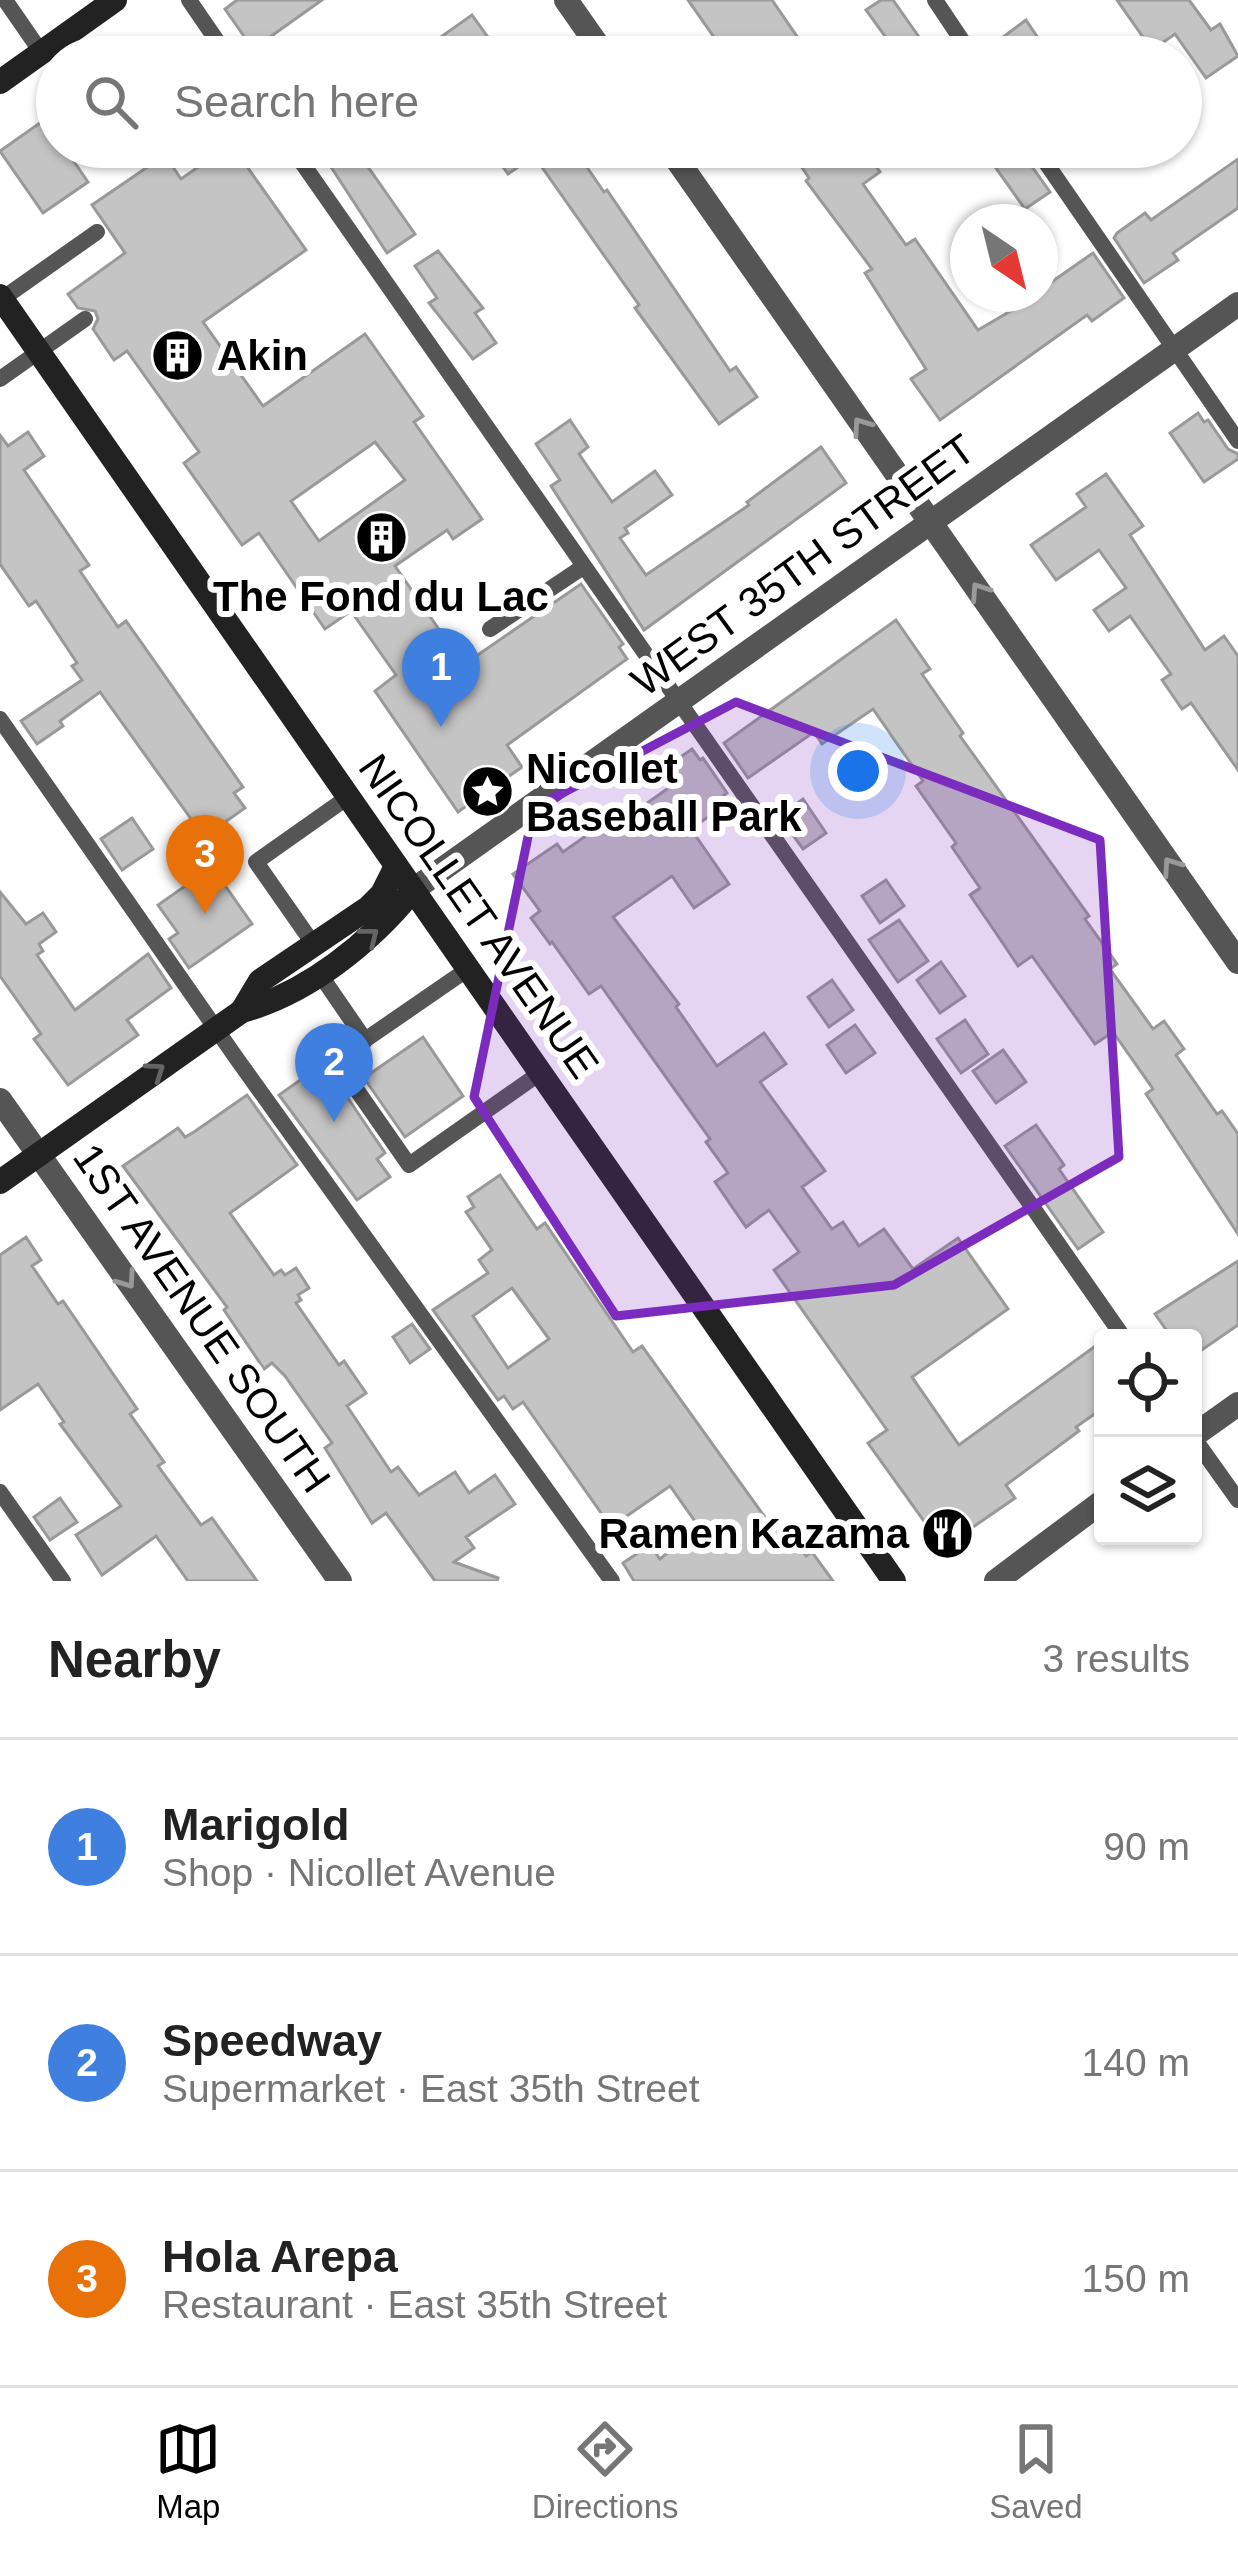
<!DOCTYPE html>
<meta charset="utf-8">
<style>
body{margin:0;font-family:Arial,sans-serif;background:#f2f2f2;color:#222}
.controls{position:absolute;right:36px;bottom:36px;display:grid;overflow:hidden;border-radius:12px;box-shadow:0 3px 9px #0004}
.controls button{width:108px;height:108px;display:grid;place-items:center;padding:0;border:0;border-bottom:3px solid #e0e0e0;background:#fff;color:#222;font:60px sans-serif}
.compass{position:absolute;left:950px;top:204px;width:108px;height:108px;border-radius:50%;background:#fff;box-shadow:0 3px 9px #0004;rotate:145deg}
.you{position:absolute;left:858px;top:771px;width:42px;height:42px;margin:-30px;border:9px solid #fff;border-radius:50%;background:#1a73e8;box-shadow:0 0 0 18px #1a73e833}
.badge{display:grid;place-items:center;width:78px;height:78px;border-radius:50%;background:#000;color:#fff;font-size:39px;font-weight:700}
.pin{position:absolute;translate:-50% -99px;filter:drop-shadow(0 3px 6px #0008)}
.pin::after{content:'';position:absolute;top:63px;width:42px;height:36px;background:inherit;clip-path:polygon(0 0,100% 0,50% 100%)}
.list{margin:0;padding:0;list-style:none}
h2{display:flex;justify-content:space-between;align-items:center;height:156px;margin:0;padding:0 48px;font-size:51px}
h2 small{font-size:39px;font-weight:400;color:#767676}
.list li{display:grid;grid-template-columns:78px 1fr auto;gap:36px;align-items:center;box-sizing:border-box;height:216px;padding:0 48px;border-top:3px solid #e0e0e0}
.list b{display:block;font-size:45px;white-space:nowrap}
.list p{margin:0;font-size:39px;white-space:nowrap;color:#767676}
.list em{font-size:39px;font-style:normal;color:#767676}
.icon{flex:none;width:66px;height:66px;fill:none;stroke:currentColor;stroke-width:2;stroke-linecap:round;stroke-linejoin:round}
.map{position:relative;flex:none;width:1238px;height:1581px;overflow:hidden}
.search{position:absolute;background:#fff;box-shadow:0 3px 9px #0004;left:36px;right:36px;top:36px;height:132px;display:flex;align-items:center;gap:30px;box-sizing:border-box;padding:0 42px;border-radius:66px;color:#767676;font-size:45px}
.sheet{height:804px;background:#fff}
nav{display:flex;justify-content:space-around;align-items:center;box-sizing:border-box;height:168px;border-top:3px solid #e0e0e0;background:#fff;font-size:33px;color:#767676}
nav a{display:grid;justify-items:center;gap:6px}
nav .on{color:#000}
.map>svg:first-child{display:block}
.building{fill:#c4c4c4;stroke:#999;stroke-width:3;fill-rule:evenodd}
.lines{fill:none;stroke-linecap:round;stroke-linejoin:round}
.path{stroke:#777;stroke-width:6;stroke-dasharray:3 6;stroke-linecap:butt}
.lane{stroke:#555;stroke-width:16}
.street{stroke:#555;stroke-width:24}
.secondary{stroke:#222;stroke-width:24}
.oneway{stroke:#999}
.oneway2{stroke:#646464}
.marked{fill:#7b2cbf;fill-opacity:0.2;stroke:#7b2cbf;stroke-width:9;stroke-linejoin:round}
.labels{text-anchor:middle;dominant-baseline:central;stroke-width:12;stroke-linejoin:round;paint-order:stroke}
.poi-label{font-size:42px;font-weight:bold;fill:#000;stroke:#fff;text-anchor:start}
.street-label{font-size:42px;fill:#000;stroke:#fff}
</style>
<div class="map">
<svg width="1238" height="1581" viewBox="0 0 1238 1581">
<rect width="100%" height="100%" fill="#fff"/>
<g class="building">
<polygon points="237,0 322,0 253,49 225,9"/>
<polygon points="688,0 772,0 798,38 771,57 698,57 718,43"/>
<polygon points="881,0 893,0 933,57 900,57 866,10"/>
<polygon points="1117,0 1189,0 1211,30 1220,24 1238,56 1206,78 1175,34 1152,50"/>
<polygon points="472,15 502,57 446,57 435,41"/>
<polygon points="1026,20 1042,44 1017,57 1003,37"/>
<polygon points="57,111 57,147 64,147 88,182 43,213 0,151"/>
<path d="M227 147H233L306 250 203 322 263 406 365 334 423 416 414 422 482 519 453 539 447 530 395 566 461 661 466 663 581 584 623 644 619 647 627 659 507 745 522 767 458 812 375 691 396 675 351 611 325 629 259 533 242 545 184 463 199 452 127 351 114 360 93 329 98 319 95 311 78 308 68 294 125 253 92 205 165 155 181 179ZM375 442 405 480 319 541 291 501Z"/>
<polygon points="318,147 354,147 415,234 387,253"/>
<polygon points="489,147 573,147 604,192 607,190 730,371 736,367 757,397 719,424 635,308 639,305 534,156 508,174"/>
<polygon points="788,147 862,147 880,172 863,184 906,245 915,239 978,330 1040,294 1040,290 1093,253 1124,298 1092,321 1087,315 940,420 911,379 926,369 865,273 872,269 806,181 809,178"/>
<polygon points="981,147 1018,147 1050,192 1025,209"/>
<polygon points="1238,159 1238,208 1173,253 1178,260 1144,283 1114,238 1117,233 1145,213 1151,220"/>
<polygon points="438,251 483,308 475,313 496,343 473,359 429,303 437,298 415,266"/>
<polygon points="1198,413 1204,422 1208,420 1228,449 1238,454 1238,459 1204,482 1170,433"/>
<polygon points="570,420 588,447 579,454 612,502 655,471 672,495 625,528 628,533 620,538 646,575 749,505 747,502 821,447 846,483 644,630 551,486 560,480 536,444"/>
<polygon points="28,432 44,456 24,470 89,565 80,571 118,627 126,621 243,787 234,793 245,808 204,837 100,692 60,721 63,726 37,744 21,721 82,680 72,666 77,663 36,601 29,606 0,564 0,435 8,446"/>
<polygon points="1106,474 1143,526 1130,535 1205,650 1224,636 1238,656 1238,770 1191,703 1182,709 1162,680 1171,674 1130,616 1109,631 1094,610 1126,588 1099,550 1056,580 1031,545 1086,507 1077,494"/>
<polygon points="896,620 930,669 922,674 963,733 960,736 1089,916 1085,919 1117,964 1110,969 1153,1029 1164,1021 1184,1049 1176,1055 1217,1114 1222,1111 1238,1134 1238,1234 1146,1094 1153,1089 1113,1032 1095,1044 1032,956 1018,966 998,936 970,895 980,888 952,847 956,843 916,786 923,781 873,709 822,744 814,732 748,778 724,743"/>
<polygon points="692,749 700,760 703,758 727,793 724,795 729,802 691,829 729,884 694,908 672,876 613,917 679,1004 676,1007 717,1066 764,1033 786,1064 760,1082 825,1171 802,1187 832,1229 843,1222 859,1246 884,1229 913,1269 958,1238 1008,1309 912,1377 959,1445 1094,1347 1103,1359 1103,1408 1076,1427 1079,1431 1006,1485 1015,1498 950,1543 939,1542 868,1443 887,1430 774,1270 799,1252 769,1210 746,1227 715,1182 728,1173 706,1142 710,1139 601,986 589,994 552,942 550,944 531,918 540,911 513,874 557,844 563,852 620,812 625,819 674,784 663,769"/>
<polygon points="803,799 826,833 803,849 779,816"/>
<polygon points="132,818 153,849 122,870 101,839"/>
<polygon points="212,867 252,924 189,968 169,939 178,933 158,905"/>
<polygon points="886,880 904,906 880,923 862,896"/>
<polygon points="0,892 26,924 43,913 56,932 39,944 43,951 37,955 75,1010 148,954 171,988 127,1020 138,1035 68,1085 34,1039 41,1034 0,976"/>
<polygon points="899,920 928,961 898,982 869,940"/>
<polygon points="941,962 965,996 940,1013 917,980"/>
<polygon points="832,980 853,1010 829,1027 808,997"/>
<polygon points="965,1020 988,1054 961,1073 937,1039"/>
<polygon points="855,1025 875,1053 846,1073 827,1045"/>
<polygon points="423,1037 463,1096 405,1137 364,1078"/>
<polygon points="1003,1050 1026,1082 996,1103 973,1071"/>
<polygon points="324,1063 385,1153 377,1159 390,1177 357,1200 279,1095"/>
<polygon points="247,1095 297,1165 230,1213 274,1275 281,1270 285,1275 296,1268 309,1288 298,1295 301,1300 296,1303 339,1365 344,1361 366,1393 347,1406 391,1472 398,1467 419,1495 455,1472 469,1493 495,1475 515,1504 466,1537 474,1548 454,1562 498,1578 497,1581 435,1581 386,1513 372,1523 325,1448 332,1443 285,1376 272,1363 264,1369 224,1310 227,1307 123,1166 178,1128 185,1137 194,1132"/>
<polygon points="1036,1125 1064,1165 1059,1169 1103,1232 1078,1249 1005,1146"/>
<path d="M500 1175 537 1229 545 1223 633 1352 642 1346 767 1520 771 1517 787 1539 792 1535 806 1556 812 1552 833 1581H634L623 1563 650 1545 660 1559 699 1527 670 1486 611 1527 523 1402 513 1409 504 1396 498 1400 433 1310 488 1273 479 1260 492 1250 466 1212 474 1207 468 1197ZM512 1288 549 1339 508 1368 473 1316Z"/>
<polygon points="26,1237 41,1260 32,1266 58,1304 63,1301 137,1409 130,1414 164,1462 158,1466 201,1525 212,1518 257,1581 188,1581 156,1536 102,1575 76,1535 121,1506 60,1424 64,1422 38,1384 0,1410 0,1255"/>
<polygon points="1238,1261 1238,1325 1193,1356 1193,1338 1172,1338 1155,1314"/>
<polygon points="412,1324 430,1349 410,1363 393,1337"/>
<polygon points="60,1498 77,1522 50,1540 34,1517"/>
</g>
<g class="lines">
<polyline class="path" points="631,43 641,57"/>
<g class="lane">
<polyline points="5,0 41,52"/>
<polyline points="189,0 228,57"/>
<polyline points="935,0 973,57"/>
<polyline points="291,147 1124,1338"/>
<polyline points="1035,147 1238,441"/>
<polyline points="2,299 97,232"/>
<polyline points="0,379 85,319"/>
<polyline points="490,629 583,567"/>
<polyline points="0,719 237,1059 612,1581"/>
<polyline points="314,945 256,862 348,797"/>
<polyline points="319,973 365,1040 468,969"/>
<polyline points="365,1040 347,1076 409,1165 540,1073"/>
<polyline points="1193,1437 1238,1500"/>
<polyline points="0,1492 63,1581"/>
</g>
<g class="street">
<polyline points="566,0 606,57"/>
<polyline points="668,147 1238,962"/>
<polyline points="413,890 1238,304"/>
<polyline points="0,1100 340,1581"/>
<polyline points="1193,1436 1238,1404"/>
<polyline points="996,1581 1103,1501"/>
</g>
<g class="secondary">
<polyline points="0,82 115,0"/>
<polyline points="0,296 894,1581"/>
<polyline points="242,1011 260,981 368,908 382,894 396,866"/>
<path d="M0 1182 242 1011C308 993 370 943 413 890"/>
</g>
</g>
<defs><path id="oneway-chevron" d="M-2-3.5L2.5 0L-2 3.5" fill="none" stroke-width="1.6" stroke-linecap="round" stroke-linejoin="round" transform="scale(3)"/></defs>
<g class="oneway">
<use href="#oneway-chevron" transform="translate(861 426) rotate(-125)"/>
<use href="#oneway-chevron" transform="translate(979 591) rotate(-124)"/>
<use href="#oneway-chevron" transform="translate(1171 866) rotate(-125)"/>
<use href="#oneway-chevron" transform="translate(127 1280) rotate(55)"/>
</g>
<g class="oneway2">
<use href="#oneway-chevron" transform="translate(370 936) rotate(-38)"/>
<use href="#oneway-chevron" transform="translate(156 1071) rotate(-35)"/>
</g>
<path class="marked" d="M736 702 1100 840 1119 1157 894 1285 616 1316 474 1097 534 808Z"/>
<defs>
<symbol id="building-disc" viewBox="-11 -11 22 22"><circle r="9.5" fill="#000" stroke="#fff"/><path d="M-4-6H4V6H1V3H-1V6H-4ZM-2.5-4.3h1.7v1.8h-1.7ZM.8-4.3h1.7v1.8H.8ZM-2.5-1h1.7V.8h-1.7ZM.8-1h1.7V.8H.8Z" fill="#fff"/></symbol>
<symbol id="sight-disc" viewBox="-11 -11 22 22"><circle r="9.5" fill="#000" stroke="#fff"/><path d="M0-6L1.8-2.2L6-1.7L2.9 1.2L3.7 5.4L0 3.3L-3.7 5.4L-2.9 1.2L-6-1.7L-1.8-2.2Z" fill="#fff"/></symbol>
<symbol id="restaurant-disc" viewBox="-11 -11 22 22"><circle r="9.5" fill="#000" stroke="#fff"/><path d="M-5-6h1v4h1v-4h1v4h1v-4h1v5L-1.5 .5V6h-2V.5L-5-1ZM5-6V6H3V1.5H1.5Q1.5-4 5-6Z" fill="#fff"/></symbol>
</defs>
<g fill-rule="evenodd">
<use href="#building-disc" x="148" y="326" width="59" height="59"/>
<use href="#building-disc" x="352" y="508" width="59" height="59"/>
<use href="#sight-disc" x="458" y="762" width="59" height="59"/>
<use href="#restaurant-disc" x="918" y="1504" width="59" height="59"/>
</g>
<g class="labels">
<g class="poi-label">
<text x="217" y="355">Akin</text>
<text x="381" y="596" text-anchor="middle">The Fond du Lac</text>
<text x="526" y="768">Nicollet<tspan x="526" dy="48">Baseball Park</tspan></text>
<text x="909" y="1533" text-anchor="end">Ramen Kazama</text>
</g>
<g class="street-label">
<text transform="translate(803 565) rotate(-36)">WEST 35TH STREET</text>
<text transform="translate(479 916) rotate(55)">NICOLLET AVENUE</text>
<text transform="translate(202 1318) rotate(55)">1ST AVENUE SOUTH</text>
</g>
</g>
</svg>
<div class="controls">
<button><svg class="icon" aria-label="locate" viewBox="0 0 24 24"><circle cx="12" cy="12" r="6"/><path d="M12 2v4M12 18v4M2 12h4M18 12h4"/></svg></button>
<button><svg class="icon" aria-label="layers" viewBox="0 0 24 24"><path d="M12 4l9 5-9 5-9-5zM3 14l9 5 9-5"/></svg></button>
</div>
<svg class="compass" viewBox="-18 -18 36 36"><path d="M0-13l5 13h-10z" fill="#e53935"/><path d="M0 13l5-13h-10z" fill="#767676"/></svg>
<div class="you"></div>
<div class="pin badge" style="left:441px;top:727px;background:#3f7fe0">1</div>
<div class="pin badge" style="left:334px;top:1122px;background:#3f7fe0">2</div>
<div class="pin badge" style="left:205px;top:914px;background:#e8710a">3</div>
<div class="search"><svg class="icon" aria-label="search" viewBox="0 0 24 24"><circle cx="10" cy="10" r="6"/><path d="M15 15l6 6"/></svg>Search here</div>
</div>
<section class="sheet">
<h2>Nearby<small>3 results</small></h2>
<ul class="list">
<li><span class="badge" style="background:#3f7fe0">1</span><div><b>Marigold</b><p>Shop · Nicollet Avenue</p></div><em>90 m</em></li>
<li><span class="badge" style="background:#3f7fe0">2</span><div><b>Speedway</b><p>Supermarket · East 35th Street</p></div><em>140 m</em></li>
<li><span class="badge" style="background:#e8710a">3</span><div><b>Hola Arepa</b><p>Restaurant · East 35th Street</p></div><em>150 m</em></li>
</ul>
</section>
<nav>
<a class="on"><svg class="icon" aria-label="map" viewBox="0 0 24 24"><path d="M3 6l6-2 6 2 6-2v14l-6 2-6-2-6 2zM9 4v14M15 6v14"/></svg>Map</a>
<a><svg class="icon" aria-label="directions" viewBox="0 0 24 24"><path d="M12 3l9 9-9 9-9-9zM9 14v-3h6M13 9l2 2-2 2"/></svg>Directions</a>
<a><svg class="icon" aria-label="saved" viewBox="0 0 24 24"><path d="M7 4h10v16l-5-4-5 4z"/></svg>Saved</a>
</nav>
